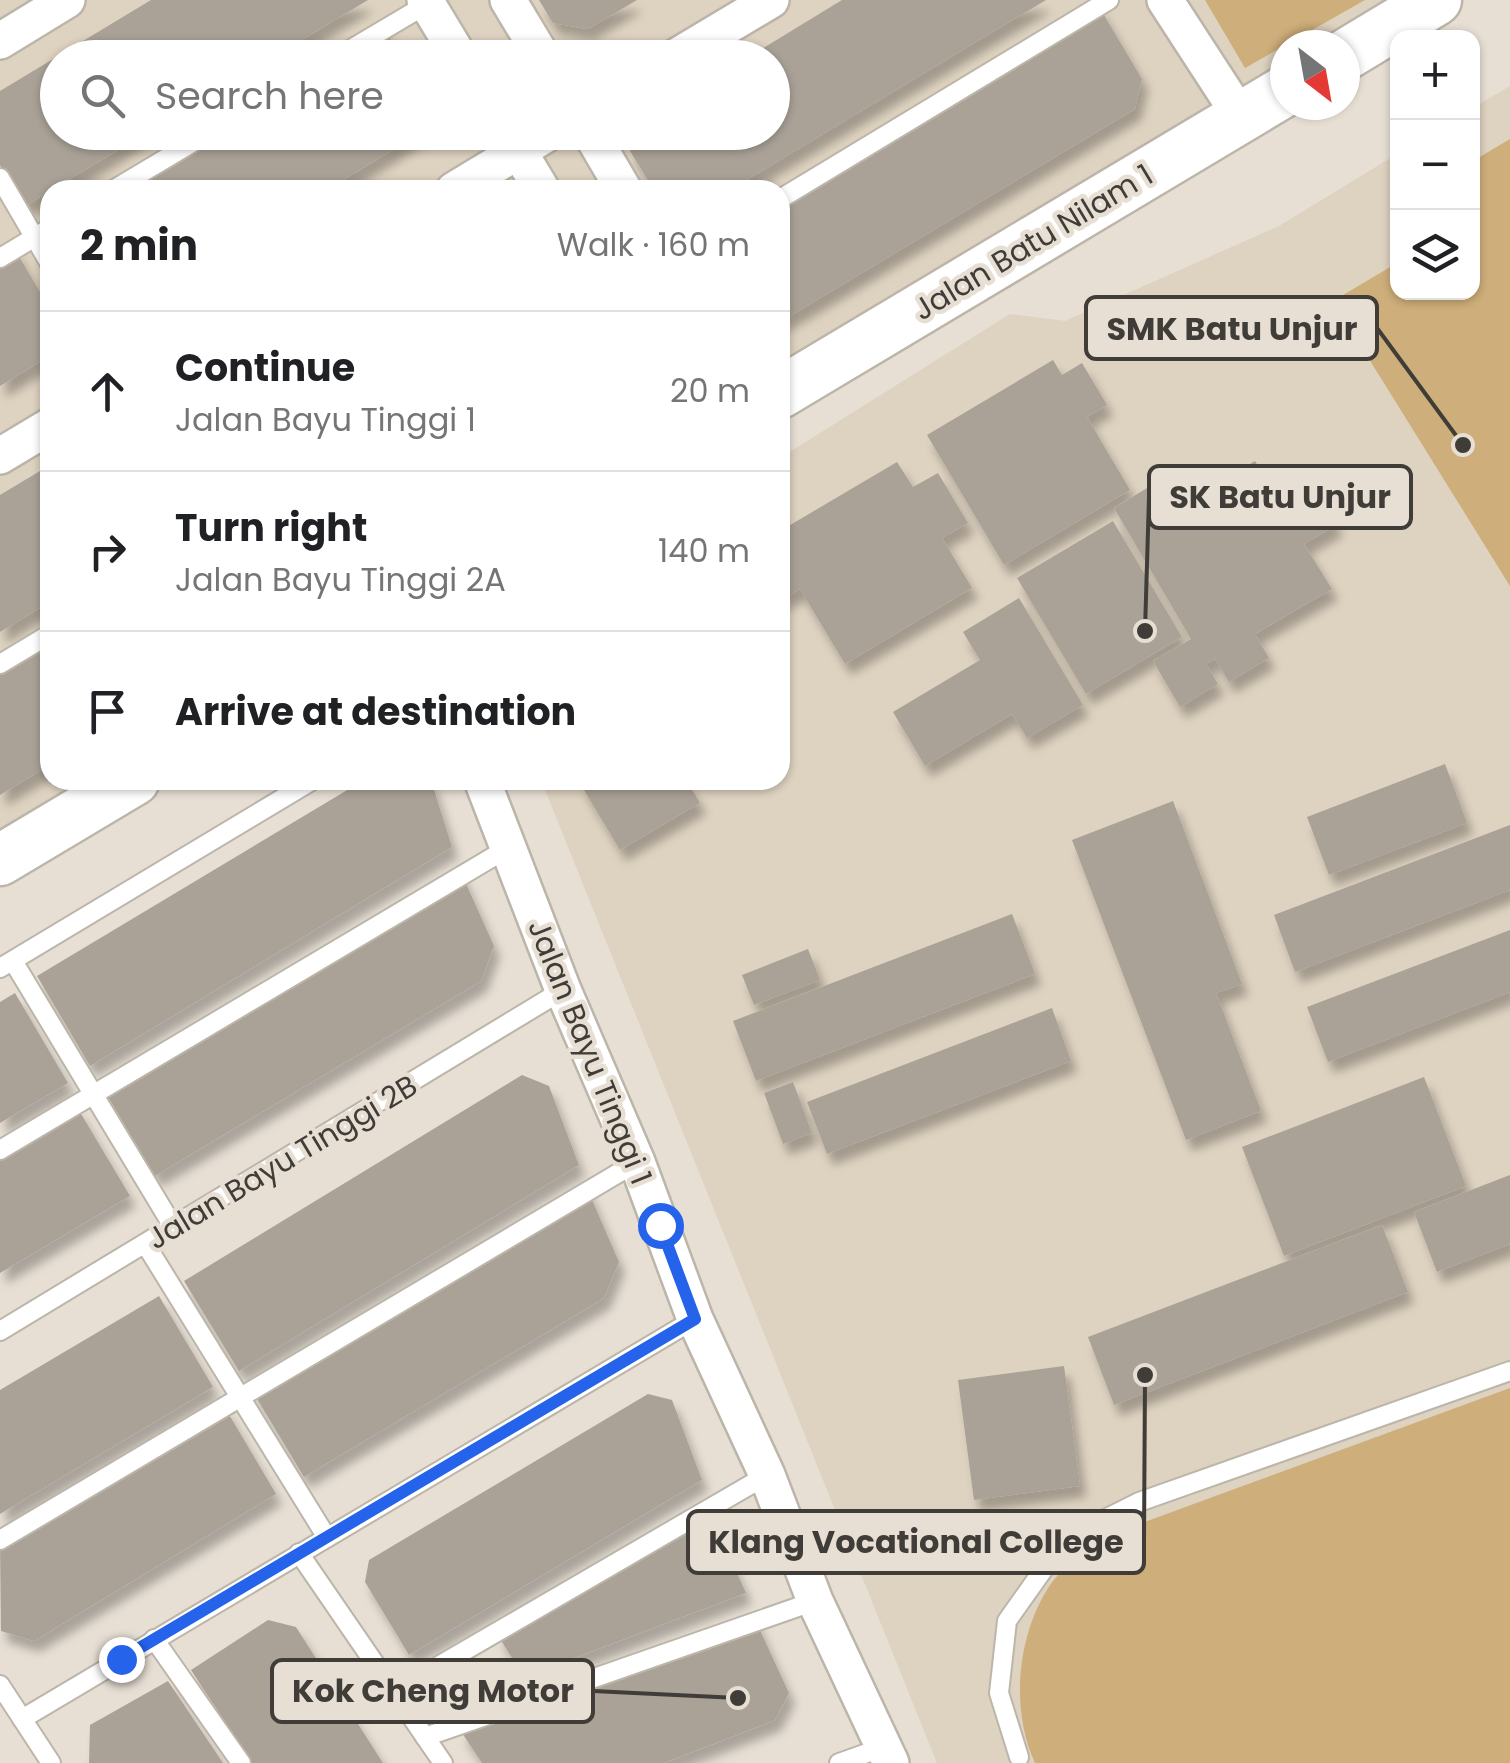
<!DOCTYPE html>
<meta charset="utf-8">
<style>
body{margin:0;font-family:Poppins,sans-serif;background:#f2f2f2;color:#202124}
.controls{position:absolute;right:30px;top:30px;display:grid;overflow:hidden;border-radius:20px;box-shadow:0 2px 8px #0004}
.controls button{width:90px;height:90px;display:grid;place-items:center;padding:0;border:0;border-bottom:2px solid #e0e0e0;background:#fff;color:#202124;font:50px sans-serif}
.compass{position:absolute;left:1270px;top:30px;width:90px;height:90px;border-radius:50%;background:#fff;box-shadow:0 2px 8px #0004;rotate:149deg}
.stop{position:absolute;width:30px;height:30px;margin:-22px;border:8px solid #2563eb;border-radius:50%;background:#fff}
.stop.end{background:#2563eb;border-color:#fff;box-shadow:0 2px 10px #0008}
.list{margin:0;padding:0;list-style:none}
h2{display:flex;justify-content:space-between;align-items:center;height:130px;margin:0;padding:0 40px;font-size:42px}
h2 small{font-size:32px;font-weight:400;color:#757577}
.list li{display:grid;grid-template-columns:65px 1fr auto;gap:30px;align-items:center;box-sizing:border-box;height:160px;padding:0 40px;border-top:2px solid #e0e0e0}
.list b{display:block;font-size:38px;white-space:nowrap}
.list p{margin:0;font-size:32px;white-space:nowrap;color:#757577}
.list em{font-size:32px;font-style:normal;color:#757577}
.icon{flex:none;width:55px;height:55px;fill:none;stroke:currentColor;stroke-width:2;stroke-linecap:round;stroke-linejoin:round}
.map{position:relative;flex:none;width:1510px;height:1763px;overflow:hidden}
.search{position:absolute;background:#fff;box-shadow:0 2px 8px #0004;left:40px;top:40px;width:750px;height:110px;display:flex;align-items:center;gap:25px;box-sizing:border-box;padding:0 35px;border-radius:55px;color:#757577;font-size:38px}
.panel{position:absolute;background:#fff;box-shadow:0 2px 8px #0004;left:40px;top:180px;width:750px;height:610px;border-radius:30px}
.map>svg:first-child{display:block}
.built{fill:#ded2c0;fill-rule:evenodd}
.green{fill:#ceae7a}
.building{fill:#aaa297;filter:url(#shadow)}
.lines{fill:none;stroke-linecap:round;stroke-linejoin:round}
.service-casing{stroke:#bcb5a9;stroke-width:22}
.minor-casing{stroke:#bcb5a9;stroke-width:40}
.secondary-casing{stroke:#bcb5a9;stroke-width:55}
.service{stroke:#fff;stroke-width:18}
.minor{stroke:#fff;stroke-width:35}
.secondary{stroke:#fff;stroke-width:50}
.route{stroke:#2563eb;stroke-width:12}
.labels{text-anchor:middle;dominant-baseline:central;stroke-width:9;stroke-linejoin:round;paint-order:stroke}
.street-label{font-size:30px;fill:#403c38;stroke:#e7dfd4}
.leader{fill:none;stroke:#403c38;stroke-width:4}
.callout-dot{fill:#403c38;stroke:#e7dfd4;stroke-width:4}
.callout{fill:#e7dfd4;stroke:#403c38;stroke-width:4}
.callout-label{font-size:32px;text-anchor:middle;font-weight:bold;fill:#403c38}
</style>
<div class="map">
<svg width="1510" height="1763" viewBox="0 0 1510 1763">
<defs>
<filter id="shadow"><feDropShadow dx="6" dy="11" stdDeviation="5" flood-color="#0004"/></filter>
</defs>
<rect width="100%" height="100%" fill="#e7dfd4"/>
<g class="built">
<path d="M0 0H1401L1326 45H1285V70L780 375V190H50V780H111L0 847ZM58 58H772V132H58Z"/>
<polygon points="1510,86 1510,1763 937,1763 541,780 780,780 780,458 1010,314 1065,321 1279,226 1397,154 1398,292 1472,292 1473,108"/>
</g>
<g class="green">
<polygon points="1205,0 1365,0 1245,68"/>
<polygon points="1510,139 1510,586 1333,301 1397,263 1398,292 1472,292 1473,161"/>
<path d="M1510 1388V1763H1035C1010 1709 1017 1635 1050 1585 1062 1567 1086 1552 1101 1538Z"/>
</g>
<g class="building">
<polygon points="151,0 368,0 272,58 58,58 58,132 148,132 25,206 0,165 0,91"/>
<polygon points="539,0 637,0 588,29 553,23"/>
<polygon points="842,0 1046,0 730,190 654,190 630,151 637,132 772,132 772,58 747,58"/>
<polygon points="1098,5 1142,79 1135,109 780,322 780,196"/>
<polygon points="383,27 402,58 332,58"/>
<polygon points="207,132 422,132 327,190 111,190"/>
<polygon points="14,248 50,309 50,356 0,386 0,256"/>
<polygon points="1053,360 1062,375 1082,363 1107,405 1087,417 1130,490 1004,565 927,435"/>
<polygon points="1255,461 1280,503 1312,484 1337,525 1304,544 1332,589 1255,634 1269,658 1229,682 1215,659 1206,664 1218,684 1180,707 1153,661 1191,639 1114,508 1162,479 1178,507"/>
<polygon points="897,462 913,487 938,473 968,523 942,538 972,588 845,664 800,589 780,601 780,531"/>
<polygon points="50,465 50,602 0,632 0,495"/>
<polygon points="1113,521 1182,637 1086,694 1017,578"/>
<polygon points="1019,598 1083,705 1027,738 1012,714 925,766 893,712 980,660 963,632"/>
<polygon points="50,637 50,765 0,795 0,667"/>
<polygon points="1445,764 1467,823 1329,875 1307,817"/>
<polygon points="364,780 431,780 452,847 90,1066 37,976"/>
<polygon points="578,780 686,780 700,803 620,850"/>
<polygon points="1173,801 1242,984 1216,993 1261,1111 1186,1140 1072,840"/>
<polygon points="1510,825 1510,890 1295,972 1274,915"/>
<polygon points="460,870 494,946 481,981 155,1176 102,1087"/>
<polygon points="1012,914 1035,974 756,1081 733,1021"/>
<polygon points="1510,930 1510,992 1328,1062 1307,1007"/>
<polygon points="808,949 820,980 754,1005 742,975"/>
<polygon points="15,993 68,1083 0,1123 0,1002"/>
<polygon points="1052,1008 1071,1061 827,1154 807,1102"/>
<polygon points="522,1075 549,1086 579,1165 239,1371 184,1281"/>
<polygon points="1424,1077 1466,1186 1284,1256 1242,1147"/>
<polygon points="793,1082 812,1133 783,1144 764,1093"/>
<polygon points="77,1107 130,1196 0,1273 0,1153"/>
<polygon points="1510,1175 1510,1244 1437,1272 1414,1212"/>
<polygon points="586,1186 619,1262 604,1298 304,1477 250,1387"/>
<polygon points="1382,1225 1408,1292 1114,1405 1088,1337"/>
<polygon points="159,1296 213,1387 0,1514 0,1390"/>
<polygon points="1064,1366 1080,1486 974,1500 958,1380"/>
<polygon points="648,1394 672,1400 702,1480 409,1655 365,1582 369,1560"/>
<polygon points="224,1406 276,1494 34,1641 1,1631 0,1542"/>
<polygon points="709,1511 746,1593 524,1677 497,1634"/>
<polygon points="753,1615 789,1693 775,1720 664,1763 482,1763 460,1730"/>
<polygon points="268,1620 296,1627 383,1763 252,1763 191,1670"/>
<polygon points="168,1681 223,1763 89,1763 90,1725"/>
</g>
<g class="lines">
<defs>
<g id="service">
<polyline points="336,58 427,4"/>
<polyline points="0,178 50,264"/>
<polyline points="113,190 210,132"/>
<polyline points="780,199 1109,0"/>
<polyline points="0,258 50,228"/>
<polyline points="0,664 50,634"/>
<polyline points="13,961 174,1228"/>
<polyline points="0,968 313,780"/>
<polyline points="0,1150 508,848"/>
<polyline points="146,1245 326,1536"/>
<polyline points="0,1331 563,990"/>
<polyline points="0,1540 637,1162"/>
<polyline points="299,1553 443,1763"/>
<polyline points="154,1639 241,1763"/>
<polyline points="0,1685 51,1763"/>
<polyline points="392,1693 767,1475"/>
<polyline points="22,1719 695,1319"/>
<polyline points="425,1737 815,1601"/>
<polyline points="1019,1757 999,1693 1007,1621 1048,1563 1091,1526 1139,1502 1510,1371"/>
<polyline points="839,1763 884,1747"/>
</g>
<g id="minor">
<polyline points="425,0 460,58"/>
<polyline points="508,0 543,58"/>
<polyline points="1165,0 1241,117"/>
<polyline points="0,41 67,0"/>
<polyline points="674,58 771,0"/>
<polyline points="590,132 624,190"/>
<polyline points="509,135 542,190"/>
<polyline points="454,190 550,132"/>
<polyline points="0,456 50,426"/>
<polyline points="482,780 563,990 637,1162 695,1319 767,1475 815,1601 891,1763"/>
</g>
<g id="secondary">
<polyline points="1345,55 1436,0"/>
<polyline points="780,393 1285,91"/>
<polyline points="0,860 134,780"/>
</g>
</defs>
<use href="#service" class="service-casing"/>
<use href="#minor" class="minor-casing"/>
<use href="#secondary" class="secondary-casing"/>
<use href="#service" class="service"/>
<use href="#minor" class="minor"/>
<use href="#secondary" class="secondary"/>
</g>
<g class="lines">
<polyline class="route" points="121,1659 695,1319 660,1225"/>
</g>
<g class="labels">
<g class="street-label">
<text transform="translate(1033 242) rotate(-31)">Jalan Batu Nilam 1</text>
<text transform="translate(590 1052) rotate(68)">Jalan Bayu Tinggi 1</text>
<text transform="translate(282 1162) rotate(-31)">Jalan Bayu Tinggi 2B</text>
</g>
</g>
<path class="leader" d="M1463 445L1377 328M1145 631L1149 497M1145 1375L1144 1542M738 1698L593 1691"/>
<g class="callout-dot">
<circle cx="1463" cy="445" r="10"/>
<circle cx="1145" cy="631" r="10"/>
<circle cx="1145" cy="1375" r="10"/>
<circle cx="738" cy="1698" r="10"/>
</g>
<g class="callout">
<rect x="1086" y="297" width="291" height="62" rx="10"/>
<rect x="1149" y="466" width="262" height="62" rx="10"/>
<rect x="688" y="1511" width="456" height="62" rx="10"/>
<rect x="272" y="1660" width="321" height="62" rx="10"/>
</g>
<g class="callout-label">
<text x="1232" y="340">SMK Batu Unjur</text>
<text x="1280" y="508">SK Batu Unjur</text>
<text x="916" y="1553">Klang Vocational College</text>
<text x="433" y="1702">Kok Cheng Motor</text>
</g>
</svg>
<div class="controls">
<button>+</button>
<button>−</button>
<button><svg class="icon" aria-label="layers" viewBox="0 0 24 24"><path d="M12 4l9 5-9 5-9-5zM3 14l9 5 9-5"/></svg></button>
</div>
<svg class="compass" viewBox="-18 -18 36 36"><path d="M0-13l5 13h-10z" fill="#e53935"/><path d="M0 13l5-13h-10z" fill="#757577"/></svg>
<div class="stop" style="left:660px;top:1225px"></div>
<div class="stop end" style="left:121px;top:1659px"></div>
<div class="search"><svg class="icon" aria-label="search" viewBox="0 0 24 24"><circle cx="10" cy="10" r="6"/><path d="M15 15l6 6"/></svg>Search here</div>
<section class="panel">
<h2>2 min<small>Walk · 160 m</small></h2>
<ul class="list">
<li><svg class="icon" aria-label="ahead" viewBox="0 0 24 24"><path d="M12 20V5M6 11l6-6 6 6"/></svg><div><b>Continue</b><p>Jalan Bayu Tinggi 1</p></div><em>20 m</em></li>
<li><svg class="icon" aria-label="right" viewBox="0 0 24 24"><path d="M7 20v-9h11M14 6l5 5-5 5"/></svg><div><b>Turn right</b><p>Jalan Bayu Tinggi 2A</p></div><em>140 m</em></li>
<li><svg class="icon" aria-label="arrive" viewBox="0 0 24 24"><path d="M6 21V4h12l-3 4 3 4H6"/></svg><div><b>Arrive at destination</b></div></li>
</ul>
</section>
</div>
